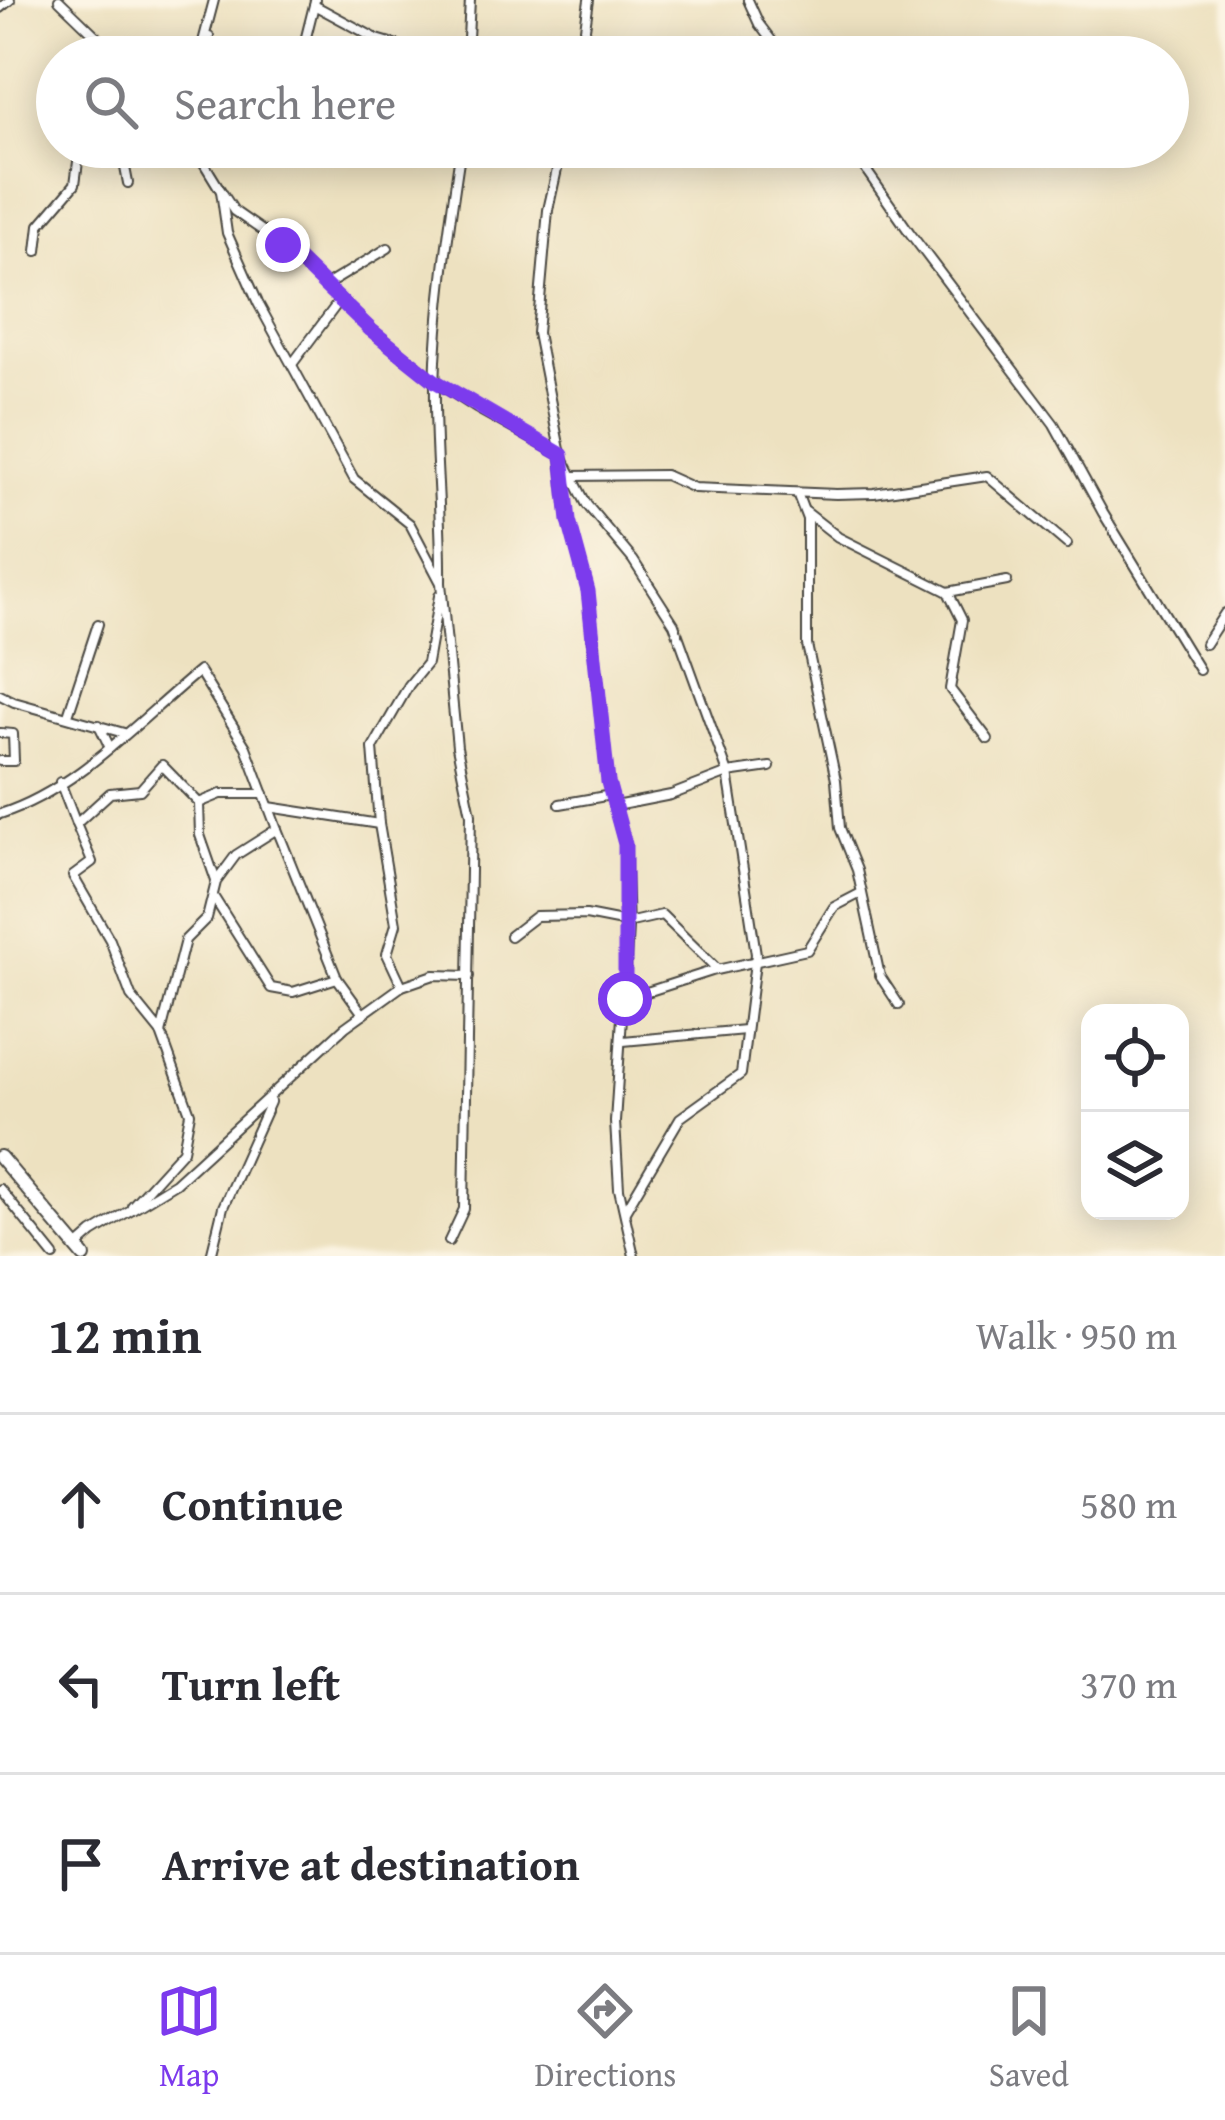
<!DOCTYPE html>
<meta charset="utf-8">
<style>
body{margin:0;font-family:"Gentium Book Plus",serif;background:#f2f2f3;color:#2b2b33}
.controls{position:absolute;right:36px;bottom:36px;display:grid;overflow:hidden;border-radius:24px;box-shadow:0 6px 30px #0003}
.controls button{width:108px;height:108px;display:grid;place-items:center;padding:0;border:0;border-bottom:3px solid #e1e1e2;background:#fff;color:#2b2b33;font:60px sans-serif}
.stop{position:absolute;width:36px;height:36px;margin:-27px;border:9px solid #7c3aed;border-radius:50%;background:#fff}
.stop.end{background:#7c3aed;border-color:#fff;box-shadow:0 3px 12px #0008}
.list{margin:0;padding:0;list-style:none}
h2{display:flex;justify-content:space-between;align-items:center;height:156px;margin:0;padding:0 48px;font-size:51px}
h2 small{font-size:39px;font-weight:400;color:#7c7c81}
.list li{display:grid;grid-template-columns:78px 1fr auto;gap:36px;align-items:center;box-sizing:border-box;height:180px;padding:0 48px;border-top:3px solid #e1e1e2}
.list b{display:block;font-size:45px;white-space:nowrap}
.list em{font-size:39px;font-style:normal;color:#7c7c81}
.icon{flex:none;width:66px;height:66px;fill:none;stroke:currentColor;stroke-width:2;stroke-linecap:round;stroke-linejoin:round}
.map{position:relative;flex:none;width:1225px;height:1256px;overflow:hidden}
.search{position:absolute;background:#fff;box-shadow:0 6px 30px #0003;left:36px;right:36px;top:36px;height:132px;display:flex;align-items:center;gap:30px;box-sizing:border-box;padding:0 42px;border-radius:66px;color:#7c7c81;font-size:45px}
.sheet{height:696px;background:#fff}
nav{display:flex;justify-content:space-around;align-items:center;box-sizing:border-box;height:168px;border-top:3px solid #e1e1e2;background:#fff;font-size:33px;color:#7c7c81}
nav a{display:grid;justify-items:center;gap:6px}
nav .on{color:#7c3aed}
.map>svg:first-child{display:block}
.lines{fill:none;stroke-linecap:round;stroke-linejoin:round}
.street-casing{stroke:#484641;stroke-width:12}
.primary-casing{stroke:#484641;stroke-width:16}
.street{stroke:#fff;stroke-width:8}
.primary{stroke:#fff;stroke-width:12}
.route{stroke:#7c3aed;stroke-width:15}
</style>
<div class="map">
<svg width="1225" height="1256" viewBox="0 0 1225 1256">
<rect width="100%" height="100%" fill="#fcf5e5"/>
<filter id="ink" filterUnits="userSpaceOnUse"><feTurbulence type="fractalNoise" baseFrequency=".00833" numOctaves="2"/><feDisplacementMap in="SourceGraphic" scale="24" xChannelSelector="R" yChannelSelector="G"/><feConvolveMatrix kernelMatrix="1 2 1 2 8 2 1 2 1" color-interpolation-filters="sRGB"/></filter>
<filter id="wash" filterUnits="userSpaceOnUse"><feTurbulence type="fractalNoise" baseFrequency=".004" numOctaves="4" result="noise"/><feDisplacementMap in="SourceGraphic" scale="48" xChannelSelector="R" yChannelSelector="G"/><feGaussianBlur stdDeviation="2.7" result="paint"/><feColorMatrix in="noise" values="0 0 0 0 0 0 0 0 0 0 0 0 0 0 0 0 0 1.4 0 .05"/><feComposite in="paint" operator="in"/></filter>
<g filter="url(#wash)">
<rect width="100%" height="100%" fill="#ede1c0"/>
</g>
<g filter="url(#ink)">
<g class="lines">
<defs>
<g id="street">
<polyline points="59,0 118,57"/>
<polyline points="315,0 314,5 377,39 438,57"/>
<polyline points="748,0 759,24 784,57"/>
<polyline points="0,8 10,0"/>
<polyline points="199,57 214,0"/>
<polyline points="205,57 209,37"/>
<polyline points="301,57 314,5"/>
<polyline points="467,57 470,0"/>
<polyline points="581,57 589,0"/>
<polyline points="121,147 128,183"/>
<polyline points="194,147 221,191 227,233 258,303 354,479 410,524 441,583 457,747 471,814 464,1209 449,1241"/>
<polyline points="562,147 548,210 537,333 561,455 569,521 588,591 608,782 625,845 628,928 615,1122 619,1189 634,1256"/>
<polyline points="850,147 910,233 1054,424 1103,513 1199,670"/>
<polyline points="221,191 234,211 283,245 371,330 435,381 476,408 561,455 587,505 633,560 674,624 728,773 749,908 756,954 741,1074 680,1118 625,1211"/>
<polyline points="37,251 40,225 75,184 80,147"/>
<polyline points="325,286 388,248"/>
<polyline points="293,363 340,300"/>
<polyline points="571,476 665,475 694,488 836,494 874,493 987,476 1067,544"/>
<polyline points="797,493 807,519 807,645 836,780 840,828 857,870 880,976 899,1005"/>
<polyline points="806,512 838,537 948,592 962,620 950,689 988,739"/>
<path d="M441 582C442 517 434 452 435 387 437 306 449 227 461 147"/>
<polyline points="948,592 1007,581"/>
<polyline points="1205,644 1225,613"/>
<polyline points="0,695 14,702 124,733"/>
<polyline points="68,715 98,624"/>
<polyline points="99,725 110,748"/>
<polyline points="0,733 13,734 14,761 0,761"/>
<polyline points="60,782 76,824 110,793 140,790 162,765 199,803 221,794 264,794"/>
<polyline points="199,803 200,835 216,881"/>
<polyline points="560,804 611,795"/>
<polyline points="615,806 671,795 728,773 770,767"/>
<polyline points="269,807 379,824"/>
<path d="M0 814C76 790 138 721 199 671L246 747 277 829 236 855 216 882 207 918 185 940 161 1033"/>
<polyline points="76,824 92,862 73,876 110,940 131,996 161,1033 190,1113 183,1150 132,1206"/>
<polyline points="213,896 271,988 293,992 337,978 277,829"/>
<polyline points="510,936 536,916 586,915 627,923 662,915 717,969"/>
<polyline points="337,978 363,1014"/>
<polyline points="402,986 387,954 396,924 379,824 373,748 409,685 427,663 439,596"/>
<polyline points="625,999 712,971 807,950 834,907 861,893"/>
<polyline points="623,1041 745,1030"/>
<polyline points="0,1189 54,1256"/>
<polyline points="77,1247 93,1233 175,1183 345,1027 402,986 434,975 469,976"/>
<polyline points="211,1256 223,1207 270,1102"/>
</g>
<polyline id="primary" points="0,1157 84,1256"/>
</defs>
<use href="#street" class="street-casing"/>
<use href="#primary" class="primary-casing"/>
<use href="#street" class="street"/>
<use href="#primary" class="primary"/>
</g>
</g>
<g class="lines" filter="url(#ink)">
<polyline class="route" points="283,245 371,330 435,381 562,455 569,521 588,591 608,782 625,844 625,999"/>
</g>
</svg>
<div class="controls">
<button><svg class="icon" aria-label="locate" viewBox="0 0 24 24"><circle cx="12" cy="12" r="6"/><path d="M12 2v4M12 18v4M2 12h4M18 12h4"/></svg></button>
<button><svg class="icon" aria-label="layers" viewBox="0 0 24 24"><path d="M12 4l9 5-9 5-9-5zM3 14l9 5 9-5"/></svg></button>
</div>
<div class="stop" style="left:625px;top:999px"></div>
<div class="stop end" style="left:283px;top:245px"></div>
<div class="search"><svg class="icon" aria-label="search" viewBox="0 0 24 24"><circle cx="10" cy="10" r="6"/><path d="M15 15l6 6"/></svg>Search here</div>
</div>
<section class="sheet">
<h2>12 min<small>Walk · 950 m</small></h2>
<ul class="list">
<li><svg class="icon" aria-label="ahead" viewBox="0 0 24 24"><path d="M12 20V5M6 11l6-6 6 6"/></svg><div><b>Continue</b></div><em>580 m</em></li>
<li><svg class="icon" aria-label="left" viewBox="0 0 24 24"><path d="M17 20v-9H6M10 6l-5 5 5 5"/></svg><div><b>Turn left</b></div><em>370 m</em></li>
<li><svg class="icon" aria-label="arrive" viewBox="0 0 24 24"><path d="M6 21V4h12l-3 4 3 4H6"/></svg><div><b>Arrive at destination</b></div></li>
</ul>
</section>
<nav>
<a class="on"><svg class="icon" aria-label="map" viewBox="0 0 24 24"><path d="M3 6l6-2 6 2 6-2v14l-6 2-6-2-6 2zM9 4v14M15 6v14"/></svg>Map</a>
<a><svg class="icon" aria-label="directions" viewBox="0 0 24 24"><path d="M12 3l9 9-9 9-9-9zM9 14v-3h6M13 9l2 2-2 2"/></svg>Directions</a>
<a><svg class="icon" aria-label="saved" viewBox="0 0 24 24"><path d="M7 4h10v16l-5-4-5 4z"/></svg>Saved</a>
</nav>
